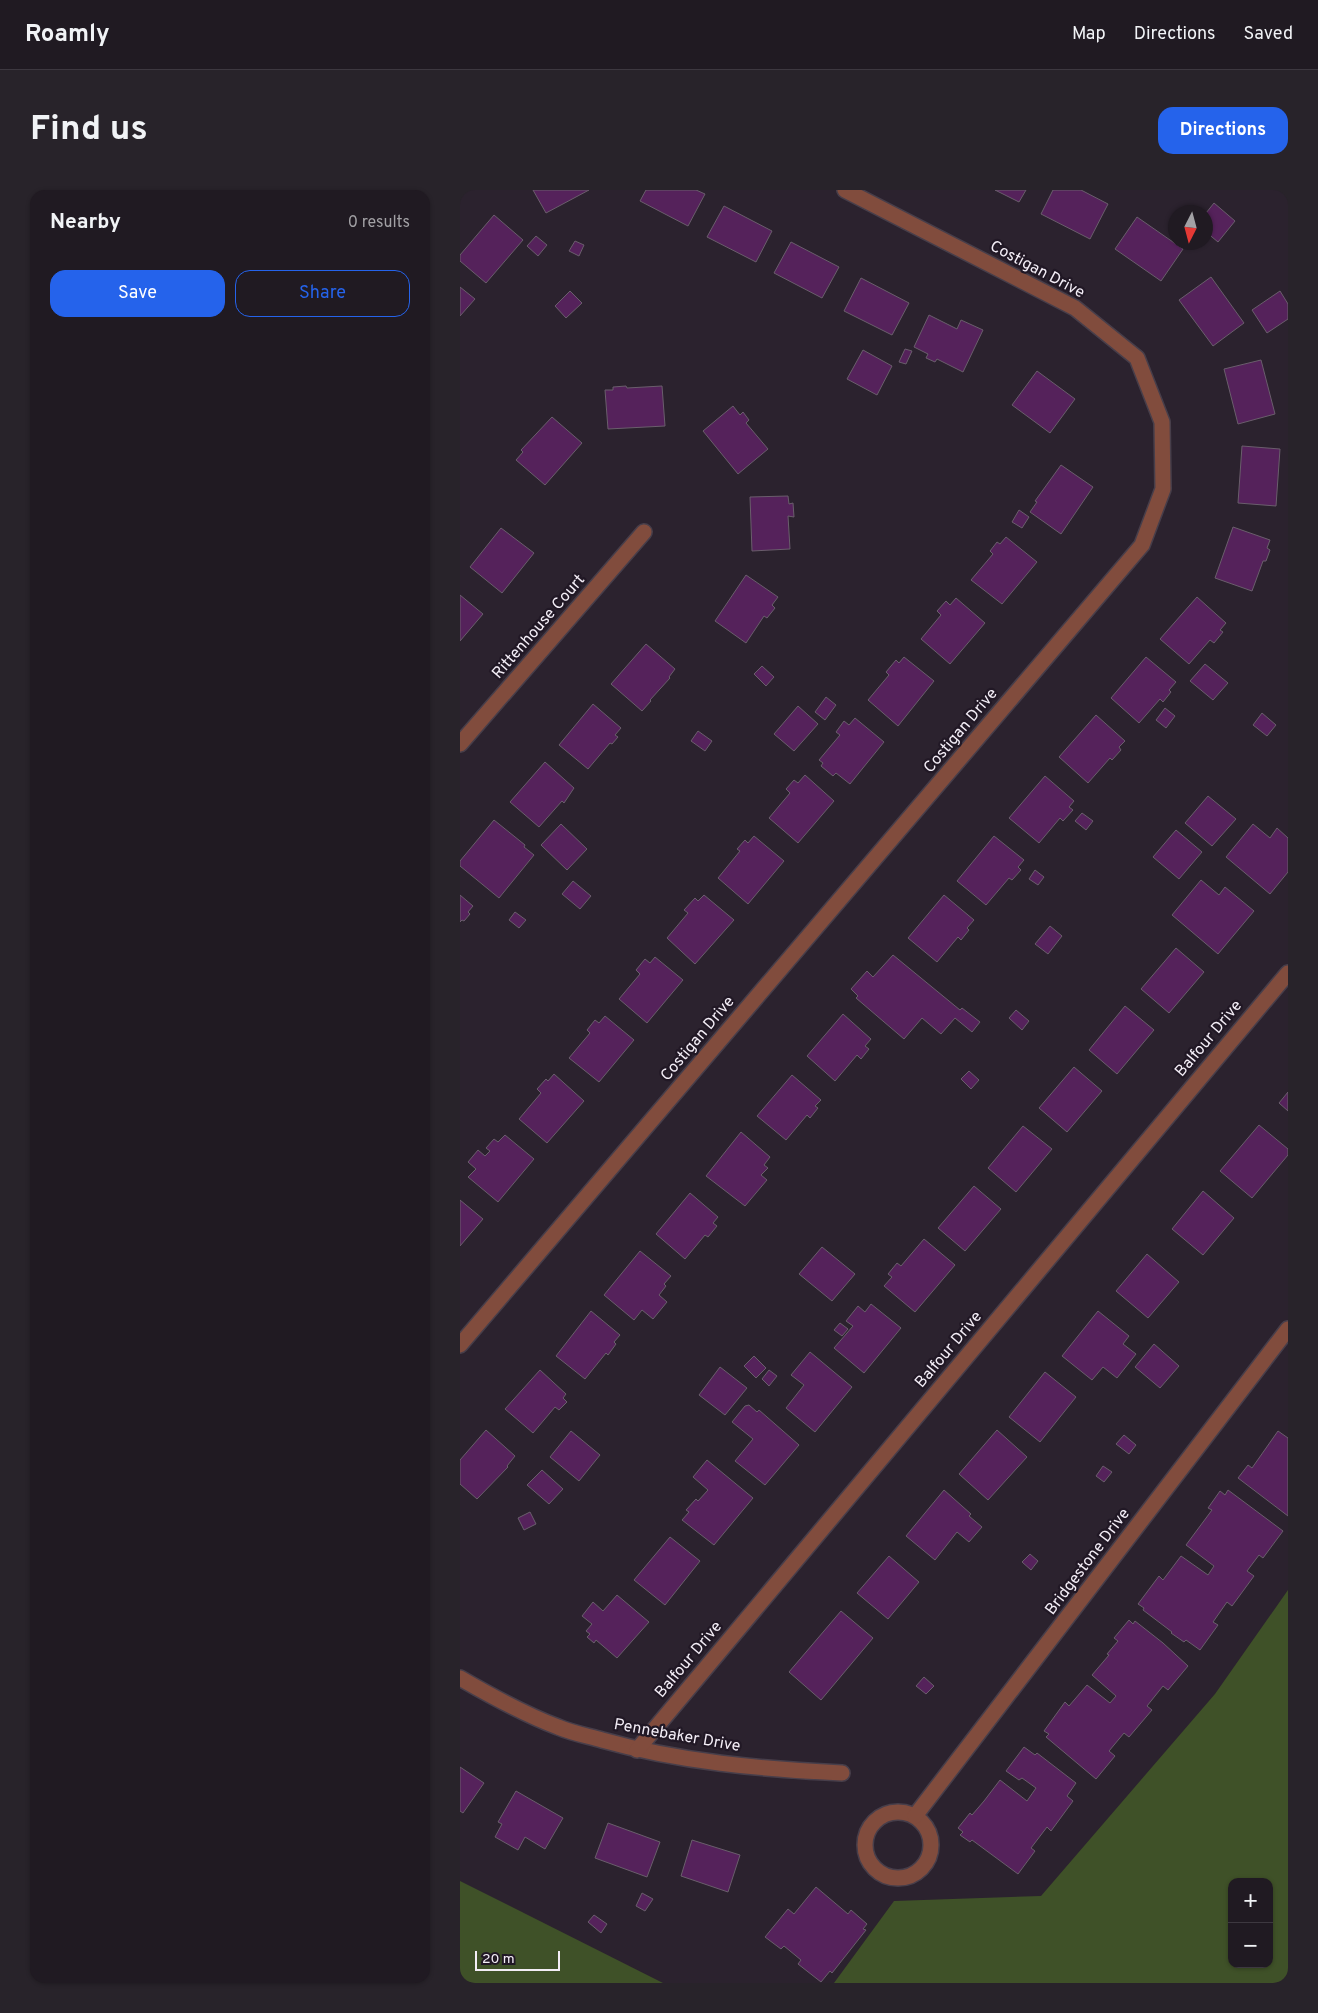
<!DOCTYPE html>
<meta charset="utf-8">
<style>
body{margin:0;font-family:Overpass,sans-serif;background:#28232a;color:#f1f3f6}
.controls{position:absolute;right:15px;bottom:15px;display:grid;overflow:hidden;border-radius:10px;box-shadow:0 1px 4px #0004}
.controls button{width:45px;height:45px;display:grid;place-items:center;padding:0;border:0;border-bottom:1px solid #3d3840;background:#201a22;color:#f1f3f6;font:25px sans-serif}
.compass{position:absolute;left:708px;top:15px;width:45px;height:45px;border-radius:50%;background:#201a22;box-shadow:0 1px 4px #0004;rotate:186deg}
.scale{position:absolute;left:15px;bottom:12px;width:85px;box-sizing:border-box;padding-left:5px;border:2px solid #f3edf6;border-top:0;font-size:14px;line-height:18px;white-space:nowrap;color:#f3edf6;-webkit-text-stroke:4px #211825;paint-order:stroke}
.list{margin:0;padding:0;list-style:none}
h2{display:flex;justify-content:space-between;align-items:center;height:65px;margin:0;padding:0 20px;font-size:21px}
h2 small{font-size:16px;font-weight:400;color:#a2a1a5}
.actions{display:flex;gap:10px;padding:15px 20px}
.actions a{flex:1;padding:11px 0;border:1px solid #2563eb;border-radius:15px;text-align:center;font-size:18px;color:#2563eb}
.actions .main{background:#2563eb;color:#fff}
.map{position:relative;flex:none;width:828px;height:1793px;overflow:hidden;border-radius:15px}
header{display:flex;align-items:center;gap:30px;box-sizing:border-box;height:70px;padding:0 25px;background:#201a22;border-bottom:1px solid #3d3840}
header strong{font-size:24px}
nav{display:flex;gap:28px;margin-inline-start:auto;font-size:18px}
.intro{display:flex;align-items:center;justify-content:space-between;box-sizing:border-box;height:120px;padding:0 30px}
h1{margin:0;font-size:35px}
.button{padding:12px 22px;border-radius:15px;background:#2563eb;color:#fff;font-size:18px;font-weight:700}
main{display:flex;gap:30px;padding:0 30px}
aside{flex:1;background:#201a22;border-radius:15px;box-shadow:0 1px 4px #0004}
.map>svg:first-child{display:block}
.green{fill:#3f5128;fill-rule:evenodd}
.building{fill:#55225b;stroke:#6a5e6c}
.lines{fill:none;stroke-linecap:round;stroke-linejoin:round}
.minor-casing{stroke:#473e4a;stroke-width:18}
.minor{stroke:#814c3d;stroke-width:15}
.labels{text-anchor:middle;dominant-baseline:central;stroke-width:4.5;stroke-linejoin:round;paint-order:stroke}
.street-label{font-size:16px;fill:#f3edf6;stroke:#211825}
</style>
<header>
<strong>Roamly</strong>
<nav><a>Map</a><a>Directions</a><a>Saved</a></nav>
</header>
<div class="intro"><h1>Find us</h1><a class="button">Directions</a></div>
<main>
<aside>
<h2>Nearby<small>0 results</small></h2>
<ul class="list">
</ul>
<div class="actions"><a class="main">Save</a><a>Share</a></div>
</aside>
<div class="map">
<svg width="828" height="1793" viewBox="0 0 828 1793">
<rect width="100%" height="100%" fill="#2b222e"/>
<g class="green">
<path d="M828 1400V1793H374L434 1711 581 1706 755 1504ZM772 1692H809V1774H772Z"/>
<polygon points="0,1691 203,1793 0,1793"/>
</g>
<g class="building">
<polygon points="73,0 129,0 86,23"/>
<polygon points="186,0 236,0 245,4 228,36 180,11"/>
<polygon points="535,0 566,0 559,12"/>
<polygon points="593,0 621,0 648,14 630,49 581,24"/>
<polygon points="754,13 775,31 758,52 746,42 746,23"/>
<polygon points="264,16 312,41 296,72 247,47"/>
<polygon points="34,25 63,50 26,93 0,71 0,65"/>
<polygon points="677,27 723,59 701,91 655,59"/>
<polygon points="76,46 87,55 78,66 67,56"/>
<polygon points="115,51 124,55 119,66 109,61"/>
<polygon points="331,52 379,77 362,108 314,83"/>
<polygon points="751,87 784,133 753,156 719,110"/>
<polygon points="401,88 449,113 432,145 384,121"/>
<polygon points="0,97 15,109 0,126"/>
<polygon points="110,101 122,113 106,128 95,116"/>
<polygon points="820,101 828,114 828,129 807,143 792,120"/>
<polygon points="469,125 497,139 501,130 523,140 503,182 477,169 475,172 466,168 468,164 454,157"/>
<polygon points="445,159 452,161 446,174 439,172"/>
<polygon points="403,160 432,176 417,205 387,189"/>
<polygon points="801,170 815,224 778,234 764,179"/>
<polygon points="577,181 615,209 590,243 552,215"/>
<polygon points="166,196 167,198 202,196 205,236 148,239 145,200 153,200 153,197"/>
<polygon points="273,216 280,225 283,222 289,230 286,233 308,259 278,284 243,241"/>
<polygon points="92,227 122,253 85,295 56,270 63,262 61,260"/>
<polygon points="782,256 820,259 816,316 778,313"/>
<polygon points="601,275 633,297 601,344 570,322 577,312 575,311"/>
<polygon points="328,306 329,314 333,313 334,327 328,326 330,359 292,361 290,307"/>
<polygon points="559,320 569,327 562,338 552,332"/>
<polygon points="773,337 810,350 807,358 810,360 806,371 803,371 792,401 755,388"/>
<polygon points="41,338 74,363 42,403 10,377"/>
<polygon points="546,347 577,372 542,414 511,390 533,364 530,361 537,352 540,354"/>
<polygon points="286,385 318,407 312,415 315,418 307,428 304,426 286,453 255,431"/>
<polygon points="0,405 23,424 0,451"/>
<polygon points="737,407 766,433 760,440 763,442 754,453 750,450 729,474 700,449"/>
<polygon points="496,408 525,433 490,474 461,449 481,425 477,421 486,411 490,415"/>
<polygon points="186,454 215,479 209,487 210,488 190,510 191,511 182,521 151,494"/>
<polygon points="444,467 474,491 438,536 408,510 429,485 426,482 436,470 439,473"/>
<polygon points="686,467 716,492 709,500 711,502 703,512 700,509 679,533 651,508"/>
<polygon points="745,474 768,493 753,510 730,491"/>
<polygon points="302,476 314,487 306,496 294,484"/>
<polygon points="366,507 376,515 365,530 355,522"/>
<polygon points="133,514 161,538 155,545 158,547 152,554 150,553 128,579 99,555"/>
<polygon points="338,516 358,534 334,561 314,544"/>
<polygon points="705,518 715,526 706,538 696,530"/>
<polygon points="802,523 816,535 807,546 793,535"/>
<polygon points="636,525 665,551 659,557 661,560 652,570 650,568 628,593 599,567"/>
<polygon points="395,528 424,552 390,594 376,583 373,586 361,576 363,573 359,570 380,545 376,542 384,531 389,535"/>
<polygon points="238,541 252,551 245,561 231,551"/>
<polygon points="85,572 114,598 104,613 102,611 79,637 50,612"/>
<polygon points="345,585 374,611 338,653 309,628 330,603 326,599 334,590 338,593"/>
<polygon points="585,586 614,611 609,617 613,620 603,631 600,628 579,653 549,628"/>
<polygon points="748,606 776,629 752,656 725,633"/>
<polygon points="622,623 633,631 626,640 615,631"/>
<polygon points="34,630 65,655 64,657 74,665 39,708 0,676 0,671"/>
<polygon points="101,634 127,659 107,680 81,655"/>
<polygon points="793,634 810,648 817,638 828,648 828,682 810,704 766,667"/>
<polygon points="716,640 742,662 719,689 693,667"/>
<polygon points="294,646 324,671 288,714 258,688 280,661 277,659 285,650 288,653"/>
<polygon points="534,646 564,670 558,677 561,680 552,690 549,688 526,715 497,691"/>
<polygon points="575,680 584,687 578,695 569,689"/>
<polygon points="741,690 759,705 765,697 794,721 758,764 712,725"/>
<polygon points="113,691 131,706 120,719 102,704"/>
<polygon points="0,705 13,716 8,722 10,724 4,731 2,730 0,732"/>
<polygon points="244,705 274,730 235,774 207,748 228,723 224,720 235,708 238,711"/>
<polygon points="484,705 514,730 507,738 509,740 501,750 498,747 477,772 448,748"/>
<polygon points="55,722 66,730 59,738 49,730"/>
<polygon points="590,736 602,746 588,764 575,754"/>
<polygon points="716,758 744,782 709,823 681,799"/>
<polygon points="433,765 500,820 502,818 520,832 512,842 495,828 481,844 462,828 444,849 396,808 398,806 391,799 407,781 413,787"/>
<polygon points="195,767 223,790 187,833 159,809 180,784 176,780 185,769 190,773"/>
<polygon points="665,816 694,840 657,884 629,860"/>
<polygon points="556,820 569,831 562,840 549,828"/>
<polygon points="383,824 411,849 405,856 409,859 401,869 397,865 375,891 347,866"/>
<polygon points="145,826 174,850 139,892 109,868 130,843 127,840 135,830 139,833"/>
<polygon points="614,877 642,901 607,942 579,918"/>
<polygon points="509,881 519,890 511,899 501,889"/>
<polygon points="94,884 124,911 87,953 59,929 81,903 77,899 86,889 88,891"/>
<polygon points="332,885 361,910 355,916 358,918 350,928 347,925 326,950 297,926"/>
<polygon points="828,902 828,921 819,913"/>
<polygon points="799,935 828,959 828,965 792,1008 760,981"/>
<polygon points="563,936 592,959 556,1002 528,978"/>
<polygon points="281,942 310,967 304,975 308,978 301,985 307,990 285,1016 246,986"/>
<polygon points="45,945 74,969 38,1012 8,987 16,979 8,972 18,960 25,966 30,961 26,958 34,949 38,952"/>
<polygon points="514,996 541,1019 505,1061 478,1038"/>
<polygon points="743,1001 774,1028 743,1065 712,1039"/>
<polygon points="230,1003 258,1027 253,1033 257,1036 248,1047 245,1045 225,1069 196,1044"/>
<polygon points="0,1010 23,1029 0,1056"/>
<polygon points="464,1049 495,1075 455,1122 424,1096 432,1087 428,1084 437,1073 441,1076"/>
<polygon points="362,1057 395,1084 372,1111 339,1084"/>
<polygon points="180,1061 211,1086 204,1094 206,1096 199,1105 207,1112 193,1129 182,1120 174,1130 144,1105"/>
<polygon points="687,1064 719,1092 688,1128 656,1101"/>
<polygon points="411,1114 441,1138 404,1183 374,1158 393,1136 386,1131 398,1116 405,1122"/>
<polygon points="131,1121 160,1145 154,1152 156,1154 148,1165 146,1163 125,1189 96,1166"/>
<polygon points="638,1121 669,1146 663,1154 676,1164 657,1188 643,1177 632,1190 602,1166"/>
<polygon points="380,1133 388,1139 382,1146 374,1140"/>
<polygon points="694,1154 719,1176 700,1198 675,1177"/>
<polygon points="350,1162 392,1197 355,1242 326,1218 344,1195 331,1185"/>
<polygon points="294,1166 306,1178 296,1188 284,1176"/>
<polygon points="260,1177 287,1198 265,1225 239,1205"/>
<polygon points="80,1180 106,1204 103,1208 107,1212 99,1220 95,1217 73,1243 45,1219"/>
<polygon points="309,1180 317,1186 309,1196 302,1189"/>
<polygon points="585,1182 616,1207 580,1252 549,1227"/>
<polygon points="289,1215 297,1222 299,1220 339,1255 305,1295 275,1271 293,1249 272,1232 285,1216"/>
<polygon points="26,1240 55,1266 47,1276 48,1277 17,1309 0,1294 0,1270"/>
<polygon points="537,1240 567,1267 528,1310 499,1284"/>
<polygon points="111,1241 140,1265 119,1291 90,1267"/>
<polygon points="818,1241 828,1248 828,1326 778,1288 788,1275 792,1278"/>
<polygon points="664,1245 676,1255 669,1264 656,1254"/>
<polygon points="247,1270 293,1308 254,1355 222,1330 229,1322 226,1320 236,1309 238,1311 248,1300 233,1287"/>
<polygon points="643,1276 652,1282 644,1292 636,1286"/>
<polygon points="82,1280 103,1299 89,1314 67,1295"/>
<polygon points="484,1300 511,1324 509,1326 522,1337 509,1352 497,1342 475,1370 446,1346"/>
<polygon points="768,1300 823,1341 803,1368 799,1365 787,1381 794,1386 772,1416 767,1412 753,1432 758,1435 740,1460 726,1450 724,1452 711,1443 712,1442 683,1420 684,1418 678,1414 699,1386 703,1390 721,1366 748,1385 754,1376 726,1355 752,1320 748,1318 760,1301 765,1305"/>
<polygon points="70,1322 76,1334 64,1340 58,1328"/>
<polygon points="210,1347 240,1371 205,1415 174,1390"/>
<polygon points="570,1364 578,1371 571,1380 562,1372"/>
<polygon points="429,1366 459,1392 428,1429 397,1403"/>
<polygon points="157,1405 189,1432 157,1468 136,1450 134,1453 127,1447 130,1444 126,1441 132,1434 122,1426 133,1412 143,1421"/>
<polygon points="381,1421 413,1448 361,1510 329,1482"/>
<polygon points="669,1430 673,1434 675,1431 703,1453 728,1476 708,1500 703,1496 687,1516 692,1520 669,1547 664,1543 649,1561 655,1566 636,1589 586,1547 589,1544 584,1541 605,1512 609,1516 627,1495 650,1513 656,1506 632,1485 649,1465 647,1464 658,1451 654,1448"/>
<polygon points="464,1487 474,1496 466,1504 456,1496"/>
<polygon points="564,1557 575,1565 577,1563 616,1593 607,1606 613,1611 591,1641 587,1637 571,1658 575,1661 558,1684 512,1650 510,1652 500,1645 503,1642 498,1638 510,1623 512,1625 524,1611 540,1590 567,1611 576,1598 562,1588 559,1590 546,1581"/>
<polygon points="0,1577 24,1593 3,1623 0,1621"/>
<polygon points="56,1601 103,1628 85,1659 65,1647 58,1660 35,1647 42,1634 38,1632"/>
<polygon points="148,1633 200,1652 187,1687 135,1668"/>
<polygon points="232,1650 280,1665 268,1702 221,1686"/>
<polygon points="356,1697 388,1724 391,1720 407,1734 403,1739 406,1740 372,1783 370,1781 361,1792 338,1774 341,1770 324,1756 321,1759 305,1747 328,1719 334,1724"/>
<polygon points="182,1703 193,1709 185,1721 176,1716"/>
<polygon points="134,1725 147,1734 141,1743 128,1732"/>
</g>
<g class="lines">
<defs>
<g id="minor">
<polyline points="0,554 184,342"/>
<polyline points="0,1155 682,355 703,299 702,232 677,168 615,118 385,0"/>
<path d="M0 1488C31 1506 64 1524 98 1537 112 1543 128 1546 142 1550 220 1572 301 1579 382 1583"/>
<polyline points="177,1560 828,783"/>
<circle cx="438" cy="1655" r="33"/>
<polyline points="455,1626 828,1139"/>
</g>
</defs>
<use href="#minor" class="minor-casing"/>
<use href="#minor" class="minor"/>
</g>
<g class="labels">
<g class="street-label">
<text transform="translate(577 80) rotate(28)">Costigan Drive</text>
<text transform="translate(79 437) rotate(-49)">Rittenhouse Court</text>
<text transform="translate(501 541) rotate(-50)">Costigan Drive</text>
<text transform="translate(238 849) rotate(-50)">Costigan Drive</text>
<text transform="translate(749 849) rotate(-50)">Balfour Drive</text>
<text transform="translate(489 1160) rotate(-50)">Balfour Drive</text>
<text transform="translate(628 1372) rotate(-53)">Bridgestone Drive</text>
<text transform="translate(229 1470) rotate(-50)">Balfour Drive</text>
<text transform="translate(217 1546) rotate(10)">Pennebaker Drive</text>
</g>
</g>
</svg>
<div class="controls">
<button>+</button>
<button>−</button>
</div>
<svg class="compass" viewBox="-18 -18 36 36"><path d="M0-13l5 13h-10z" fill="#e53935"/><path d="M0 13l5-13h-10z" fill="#a2a1a5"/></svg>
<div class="scale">20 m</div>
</div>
</main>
